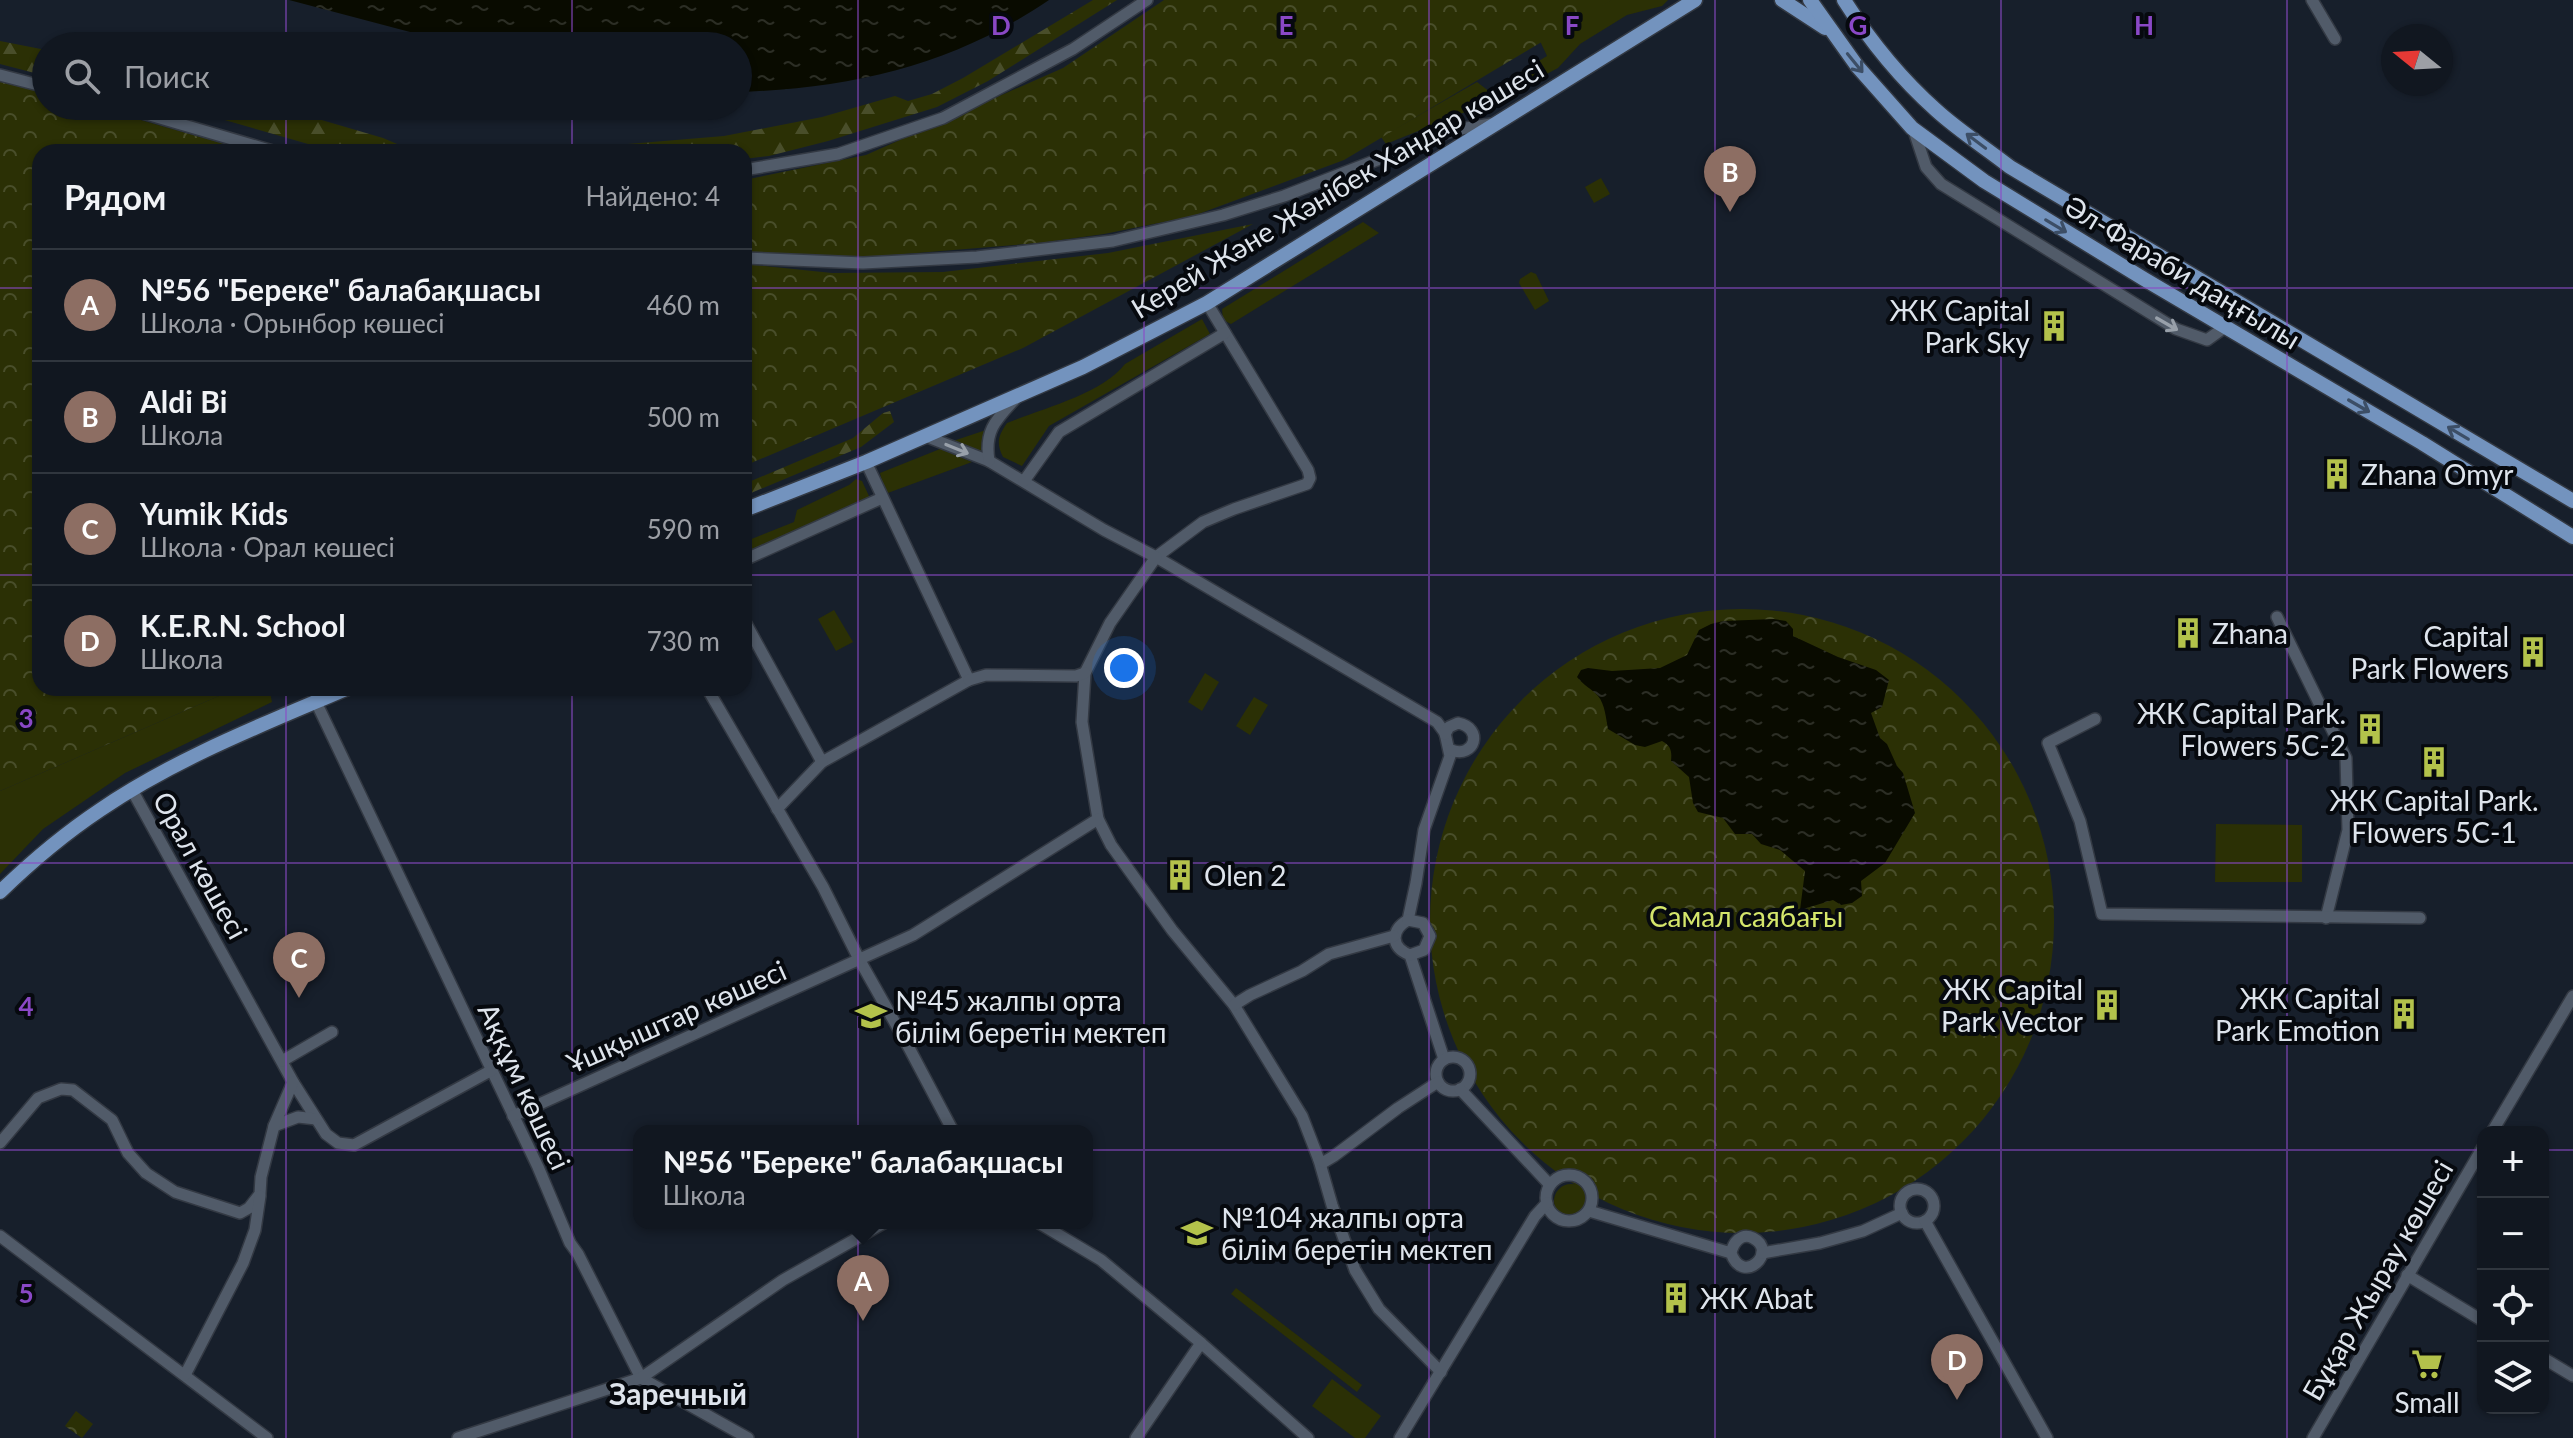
<!DOCTYPE html>
<html lang="ru">
<meta charset="utf-8">
<style>
body{margin:0;font-family:Lato,sans-serif;background:#1e242d;color:#f1f3f6}
.controls{position:absolute;right:24px;bottom:24px;display:grid;overflow:hidden;border-radius:16px;box-shadow:0 2px 6px #0004}
.controls button{width:72px;height:72px;display:grid;place-items:center;padding:0;border:0;border-bottom:2px solid #30363e;background:#111720;color:#f1f3f6;font:40px sans-serif}
.compass{position:absolute;left:2381px;top:24px;width:72px;height:72px;border-radius:50%;background:#111720;box-shadow:0 2px 6px #0004;rotate:288deg}
.you{position:absolute;left:1124px;top:668px;width:28px;height:28px;margin:-20px;border:6px solid #fff;border-radius:50%;background:#1a73e8;box-shadow:0 0 0 12px #1a73e833}
.badge{display:grid;place-items:center;width:52px;height:52px;border-radius:50%;background:#0f766e;color:#fff;font-size:26px;font-weight:700}
.pin{position:absolute;translate:-50% -66px;filter:drop-shadow(0 2px 4px #0008)}
.pin::after{content:'';position:absolute;top:42px;width:28px;height:24px;background:inherit;clip-path:polygon(0 0,100% 0,50% 100%)}
.popup{position:absolute;left:633px;top:1125px;width:460px;height:104px;box-sizing:border-box;display:grid;place-content:center;border-radius:16px;background:#111720;filter:drop-shadow(0 2px 6px #0005);font-size:26px;white-space:nowrap;color:#9c9fa5}
.popup b{font-size:30px;color:#f1f3f6}
.popup::after{content:'';position:absolute;left:50%;top:100%;margin-left:-16px;border:16px solid transparent;border-top-color:#111720}
.list{margin:0;padding:0;list-style:none}
h2{display:flex;justify-content:space-between;align-items:center;height:104px;margin:0;padding:0 32px;font-size:34px}
h2 small{font-size:26px;font-weight:400;color:#9c9fa5}
.list li{display:grid;grid-template-columns:52px 1fr auto;gap:24px;align-items:center;box-sizing:border-box;height:112px;padding:0 32px;border-top:2px solid #30363e}
.list b{display:block;font-size:30px;white-space:nowrap}
.list p{margin:0;font-size:26px;white-space:nowrap;color:#9c9fa5}
.list em{font-size:26px;font-style:normal;color:#9c9fa5}
.icon{flex:none;width:44px;height:44px;fill:none;stroke:currentColor;stroke-width:2;stroke-linecap:round;stroke-linejoin:round}
.map{position:relative;flex:none;width:2573px;height:1438px;overflow:hidden}
.search{position:absolute;background:#111720;box-shadow:0 2px 6px #0004;left:32px;top:32px;width:720px;height:88px;display:flex;align-items:center;gap:20px;box-sizing:border-box;padding:0 28px;border-radius:44px;color:#9c9fa5;font-size:30px}
.panel{position:absolute;background:#111720;box-shadow:0 2px 6px #0004;left:32px;top:144px;width:720px;height:552px;border-radius:24px}
.map>svg:first-child{display:block}
.grass{fill:#2b3005}
.forest{fill:url(#forest-firs)}
.park{fill:url(#park-crowns)}
.water{fill:url(#water-ripples)}
.lines{fill:none;stroke-linecap:round;stroke-linejoin:round}
.minor-casing{stroke:#333943;stroke-width:14}
.major-casing{stroke:#333943;stroke-width:17}
.minor{stroke:#515b69;stroke-width:11}
.major{stroke:#7393be;stroke-width:14}
.oneway{stroke:#3c4e66}
.oneway2{stroke:#98a0aa}
.grid{fill:none;stroke:#8a48c6;stroke-width:2;stroke-opacity:0.55}
.labels{text-anchor:middle;dominant-baseline:central;stroke-width:8;stroke-linejoin:round;paint-order:stroke}
.street-label{font-size:28px;fill:#dee4ec;stroke:#06090e}
.poi-label{font-size:28px;fill:#dee4ec;stroke:#06090e;text-anchor:start}
.park-label{font-size:28px;fill:#d5e66b;stroke:#06090e}
.neighbourhood-label{font-size:30px;font-weight:bold;fill:#dee4ec;stroke:#06090e}
.grid-label{font-size:26px;text-anchor:middle;font-weight:bold;fill:#8a48c6;stroke:#06090e;stroke-width:8;stroke-linejoin:round;paint-order:stroke}
</style>
<div class="map">
<svg width="2573" height="1438" viewBox="0 0 2573 1438">
<defs>
<pattern id="forest-firs" width="22" height="20" patternUnits="userSpaceOnUse" patternTransform="scale(2)"><rect width="22" height="20" fill="#2b3005"/><path d="M5 1l3.5 6h-7zM16 11l3.5 6h-7z" fill="#494e2a"/></pattern>
<pattern id="park-crowns" width="20" height="18" patternUnits="userSpaceOnUse" patternTransform="scale(2)"><rect width="20" height="18" fill="#2b3005"/><path d="M2 6a3 3 0 1 1 6 0M12 15a3 3 0 1 1 6 0" fill="none" stroke="#494e2a"/></pattern>
<pattern id="water-ripples" width="26" height="14" patternUnits="userSpaceOnUse" patternTransform="scale(2)"><rect width="26" height="14" fill="#090b00"/><path d="M2 4q2-2 4 0t4 0M15 11q2-2 4 0t4 0" fill="none" stroke="#2c2e25"/></pattern>
</defs>
<rect width="100%" height="100%" fill="#171f2b"/>
<g class="grass">
<polygon points="1611,0 1668,0 1662,6 1627,15 1580,44 1558,68 1524,86 1516,75 1547,56 1540,41"/>
<polygon points="1477,82 1490,92 1499,88 1505,96 1386,144 1381,137"/>
<polygon points="1601,178 1610,194 1594,203 1585,187"/>
<polygon points="1363,222 1379,233 1231,324 1223,320 1222,309"/>
<polygon points="1531,272 1536,274 1549,301 1535,310 1519,283 1520,279"/>
<path d="M1202 319 1210 334 1049 426 1022 466 1003 457C996 443 998 436 1007 423 1041 409 1102 394 1125 364Z"/>
<polygon points="986,430 984,454 953,441"/>
<polygon points="940,449 972,462 885,494 880,473"/>
<polygon points="856,479 862,481 869,496 868,501 744,554 744,542 794,522 797,510 849,485"/>
<polygon points="834,610 853,642 836,651 818,619"/>
<polygon points="1205,673 1219,682 1202,711 1188,702"/>
<polygon points="237,688 269,688 272,702 125,773 43,829 0,874 0,791"/>
<polygon points="1254,697 1268,705 1250,735 1236,726"/>
<polygon points="2216,824 2302,825 2302,882 2215,882"/>
<circle cx="1571" cy="1201" r="17"/>
<polygon points="1236,1288 1362,1385 1357,1392 1231,1294"/>
<polygon points="1332,1379 1381,1416 1365,1438 1355,1438 1312,1406"/>
</g>
<g class="forest">
<polygon points="1093,0 1117,0 988,81 937,107 828,141 769,156 744,159 744,152 501,152 521,149 532,152 724,136 822,117 895,96 908,101 932,94 963,78"/>
<polygon points="0,41 46,50 46,76 0,64"/>
<polygon points="176,106 274,106 383,138 416,152 336,152"/>
<polygon points="890,411 894,422 861,447 744,496 744,484 853,438 883,413"/>
</g>
<g class="park">
<polygon points="1164,0 1612,0 1344,160 1193,216 1104,234 1039,243 867,257 744,252 744,180 866,155 1063,68"/>
<polygon points="0,80 46,93 46,106 92,106 252,152 40,152 40,688 237,688 0,791"/>
<polygon points="1253,224 1023,348 744,466 744,264 832,273 943,272 1108,253"/>
<circle cx="1742" cy="921" r="312"/>
<polygon points="76,1411 93,1424 82,1438 65,1426"/>
</g>
<g class="water">
<path d="M289 0H1049C953 65 854 88 738 92V46H463Z"/>
<path d="M1774 619 1786 621 1793 629V636L1838 657 1876 670 1889 680 1882 707 1871 713 1880 738 1887 744 1897 766 1903 773 1915 813 1885 863 1861 881 1862 896 1852 903 1841 905 1833 900 1800 910 1805 871 1780 850 1761 844 1752 834H1735L1723 818 1698 812 1693 803 1689 777 1671 761C1672 751 1671 746 1662 741L1645 747 1635 745 1608 729C1606 719 1605 704 1598 696 1592 689 1583 685 1577 677L1581 670 1588 668 1612 671 1660 668 1687 655 1699 630 1711 624 1723 621Z"/>
</g>
<g class="lines">
<defs>
<g id="minor">
<polyline points="2312,0 2335,39"/>
<polyline points="0,75 46,87"/>
<polyline points="119,106 276,152"/>
<polyline points="1913,128 1926,167 1941,184 2176,329 2207,340 2225,327"/>
<polyline points="744,170 838,154 943,118 1073,49 1147,0"/>
<polyline points="744,258 863,263 977,257 1113,241 1223,215 1284,196 1454,130 1491,124"/>
<path d="M1207 303 1308 470 1310 478 1307 484 1234 509 1203 522 1156 557 1437 722 1445 733 1450 756 1424 830 1416 883 1408 920C1391 930 1390 947 1410 955L1444 1059"/>
<polyline points="925,436 989,461 1104,530 1156,557 1110,623 1085,673 1082,722 1098,819 1111,845 1172,930 1234,1005 1302,1116 1319,1160 1332,1205 1355,1270 1379,1309 1441,1372"/>
<path d="M989 461C984 429 997 419 1017 397"/>
<polyline points="1024,481 1059,432 1225,333"/>
<polyline points="744,560 882,498"/>
<polyline points="2277,617 2346,758 2348,830 2326,918"/>
<polyline points="744,620 822,762 969,680 866,462"/>
<polyline points="969,680 986,675 1076,676 1085,673"/>
<polyline points="707,688 823,887 859,959 907,1044 953,1131"/>
<polyline points="316,702 538,1167 570,1243 578,1254 641,1378 748,1438"/>
<polyline points="2095,719 2048,743 2080,821 2102,914 2420,918"/>
<path d="M1445 734 1449 727 1458 723C1484 728 1475 759 1451 750"/>
<polyline points="132,790 293,1082 326,1134 338,1143 354,1145 492,1070"/>
<polyline points="777,809 822,762"/>
<polyline points="1408,920 1423,923 1430,936 1424,950 1410,955"/>
<polyline points="1234,1005 1250,995 1302,971 1329,954 1394,936"/>
<circle cx="1453" cy="1074" r="17"/>
<polyline points="282,1061 332,1032"/>
<polyline points="1460,1089 1550,1185"/>
<polyline points="513,1116 913,935 1098,819"/>
<polyline points="274,1126 298,1117 316,1119"/>
<polyline points="2492,1132 2573,996"/>
<polyline points="0,1143 38,1098 61,1089 73,1090 112,1120 128,1153 146,1173 175,1192 240,1213 249,1208 260,1194 261,1177 274,1126 293,1082"/>
<polyline points="1319,1160 1324,1162 1334,1156 1398,1108 1438,1082"/>
<circle cx="1569" cy="1198" r="23"/>
<circle cx="1917" cy="1206" r="17"/>
<path d="M1589 1211 1731 1253C1743 1287 1779 1251 1753 1238 1741 1232 1733 1243 1731 1253"/>
<polyline points="1925,1221 2047,1438"/>
<polyline points="1039,1223 1101,1260 1201,1343 1308,1438"/>
<polyline points="0,1236 267,1438"/>
<polyline points="1762,1253 1820,1243 1863,1231 1902,1213"/>
<polyline points="2407,1275 2483,1321"/>
<polyline points="2543,1358 2573,1376"/>
<polyline points="185,1375 243,1263 255,1230 260,1196"/>
<polyline points="458,1438 641,1378 783,1280 884,1223"/>
<polyline points="1136,1438 1201,1343"/>
<polyline points="1400,1438 1535,1216 1547,1203"/>
<polyline points="2313,1438 2483,1147"/>
</g>
<g id="major">
<polyline points="1782,0 1825,28"/>
<polyline points="1810,0 1857,66 1912,128 1984,181 2144,279 2422,443 2573,537"/>
<path d="M1844 0C1870 41 1899 77 1936 110 1959 131 1986 148 2010 167L2573 501"/>
<polyline points="744,510 866,462 1083,367 1207,303 1695,0"/>
<path d="M0 892C31 862 64 834 100 810 176 758 264 724 348 688"/>
</g>
</defs>
<use href="#minor" class="minor-casing"/>
<use href="#major" class="major-casing"/>
<use href="#minor" class="minor"/>
<use href="#major" class="major"/>
</g>
<defs><path id="oneway-shaft" d="M-6 0H5M1.5-3L5.5 0L1.5 3" fill="none" stroke-width="1.6" stroke-linecap="round" stroke-linejoin="round" transform="scale(2)"/></defs>
<g class="oneway">
<use href="#oneway-shaft" transform="translate(1855 63) rotate(51)"/>
<use href="#oneway-shaft" transform="translate(1976 141) rotate(-143)"/>
<use href="#oneway-shaft" transform="translate(2056 226) rotate(31)"/>
<use href="#oneway-shaft" transform="translate(2359 406) rotate(30)"/>
<use href="#oneway-shaft" transform="translate(2458 433) rotate(-149)"/>
</g>
<g class="oneway2">
<use href="#oneway-shaft" transform="translate(2167 324) rotate(30)"/>
<use href="#oneway-shaft" transform="translate(957 449) rotate(22)"/>
</g>
<path class="grid" d="M286 0V46M572 0V46M858 0V1438M1144 0V1438M1429 0V1438M1715 0V1438M2001 0V1438M2287 0V1438M286 106V152M572 106V152M0 288H40M744 288H2573M0 575H40M744 575H2573M286 688V1438M572 688V1438M0 863H2573M0 1150H2483M2543 1150H2573"/>
<defs>
<symbol id="building-bare" viewBox="-9 -9 18 18"><path d="M-4-6H4V6H1V3H-1V6H-4ZM-2.5-4.3h1.7v1.8h-1.7ZM.8-4.3h1.7v1.8H.8ZM-2.5-1h1.7V.8h-1.7ZM.8-1h1.7V.8H.8Z" fill="#b3c24b" stroke="#06090e" stroke-width="2.5" paint-order="stroke"/></symbol>
<symbol id="school-bare" viewBox="-9 -9 18 18"><path d="M0-5L7-2L0 1L-7-2ZM-4 1L0 2.5L4 1V4Q0 6-4 4Z" fill="#b3c24b" stroke="#06090e" stroke-width="2.5" paint-order="stroke"/></symbol>
<symbol id="supermarket-bare" viewBox="-9 -9 18 18"><path d="M-6-5.5h2.5l.6 2H6L4.5 2H-2.5L-4.4-4H-6ZM-1.5 3.2a1.3 1.3 0 1 0 .1 0ZM3 3.2a1.3 1.3 0 1 0 .1 0Z" fill="#b3c24b" stroke="#06090e" stroke-width="2.5" paint-order="stroke"/></symbol>
</defs>
<g fill-rule="evenodd">
<use href="#building-bare" x="2032" y="304" width="44" height="44"/>
<use href="#building-bare" x="2315" y="452" width="44" height="44"/>
<use href="#building-bare" x="2166" y="611" width="44" height="44"/>
<use href="#building-bare" x="2511" y="630" width="44" height="44"/>
<use href="#building-bare" x="2348" y="707" width="44" height="44"/>
<use href="#building-bare" x="2412" y="740" width="44" height="44"/>
<use href="#building-bare" x="1158" y="853" width="44" height="44"/>
<use href="#building-bare" x="2085" y="983" width="44" height="44"/>
<use href="#building-bare" x="2382" y="992" width="44" height="44"/>
<use href="#school-bare" x="849" y="994" width="44" height="44"/>
<use href="#school-bare" x="1175" y="1211" width="44" height="44"/>
<use href="#building-bare" x="1654" y="1276" width="44" height="44"/>
<use href="#supermarket-bare" x="2405" y="1342" width="44" height="44"/>
</g>
<g class="labels">
<g class="street-label">
<text transform="translate(1337 188) rotate(-31)">Керей Және Жәнібек Хандар көшесі</text>
<text transform="translate(2183 272) rotate(31)">Әл-Фараби даңғылы</text>
<text transform="translate(201 865) rotate(61)">Орал көшесі</text>
<text transform="translate(676 1016) rotate(-24)">Ұшқыштар көшесі</text>
<text transform="translate(525 1086) rotate(65)">Аққұм көшесі</text>
<text transform="translate(2377 1280) rotate(-60)">Бұқар Жырау көшесі</text>
</g>
<g class="poi-label">
<text x="2030" y="310" text-anchor="end">ЖК Capital<tspan x="2030" dy="32">Park Sky</tspan></text>
<text x="2361" y="474">Zhana Omyr</text>
<text x="2212" y="633">Zhana</text>
<text x="2509" y="636" text-anchor="end">Capital<tspan x="2509" dy="32">Park Flowers</tspan></text>
<text x="2346" y="713" text-anchor="end">ЖК Capital Park.<tspan x="2346" dy="32">Flowers 5C-2</tspan></text>
<text x="2434" y="800" text-anchor="middle">ЖК Capital Park.<tspan x="2434" dy="32">Flowers 5C-1</tspan></text>
<text x="1204" y="875">Olen 2</text>
<text x="2083" y="989" text-anchor="end">ЖК Capital<tspan x="2083" dy="32">Park Vector</tspan></text>
<text x="2380" y="998" text-anchor="end">ЖК Capital<tspan x="2380" dy="32">Park Emotion</tspan></text>
<text x="895" y="1000">№45 жалпы орта<tspan x="895" dy="32">білім беретін мектеп</tspan></text>
<text x="1221" y="1217">№104 жалпы орта<tspan x="1221" dy="32">білім беретін мектеп</tspan></text>
<text x="1700" y="1298">ЖК Abat</text>
<text x="2427" y="1402" text-anchor="middle">Small</text>
</g>
<g class="park-label">
<text x="1746" y="916">Самал саябағы</text>
</g>
<g class="neighbourhood-label">
<text x="678" y="1393">Заречный</text>
</g>
</g>
<g class="grid-label">
<text x="1001" y="35">D</text>
<text x="1286" y="35">E</text>
<text x="1572" y="35">F</text>
<text x="1858" y="35">G</text>
<text x="2144" y="35">H</text>
<text x="26" y="728">3</text>
<text x="26" y="1016">4</text>
<text x="26" y="1303">5</text>
</g>
</svg>
<div class="controls">
<button>+</button>
<button>−</button>
<button><svg class="icon" aria-label="locate" viewBox="0 0 24 24"><circle cx="12" cy="12" r="6"/><path d="M12 2v4M12 18v4M2 12h4M18 12h4"/></svg></button>
<button><svg class="icon" aria-label="layers" viewBox="0 0 24 24"><path d="M12 4l9 5-9 5-9-5zM3 14l9 5 9-5"/></svg></button>
</div>
<svg class="compass" viewBox="-18 -18 36 36"><path d="M0-13l5 13h-10z" fill="#e53935"/><path d="M0 13l5-13h-10z" fill="#9c9fa5"/></svg>
<div class="you"></div>
<div class="pin badge" style="left:863px;top:1321px;background:#8d6e63">A</div>
<div class="popup"><b>№56 &quot;Береке&quot; балабақшасы</b>Школа</div>
<div class="pin badge" style="left:1730px;top:212px;background:#8d6e63">B</div>
<div class="pin badge" style="left:299px;top:998px;background:#8d6e63">C</div>
<div class="pin badge" style="left:1957px;top:1400px;background:#8d6e63">D</div>
<div class="search"><svg class="icon" aria-label="search" viewBox="0 0 24 24"><circle cx="10" cy="10" r="6"/><path d="M15 15l6 6"/></svg>Поиск</div>
<section class="panel">
<h2>Рядом<small>Найдено: 4</small></h2>
<ul class="list">
<li><span class="badge" style="background:#8d6e63">A</span><div><b>№56 &quot;Береке&quot; балабақшасы</b><p>Школа · Орынбор көшесі</p></div><em>460 m</em></li>
<li><span class="badge" style="background:#8d6e63">B</span><div><b>Aldi Bi</b><p>Школа</p></div><em>500 m</em></li>
<li><span class="badge" style="background:#8d6e63">C</span><div><b>Yumik Kids</b><p>Школа · Орал көшесі</p></div><em>590 m</em></li>
<li><span class="badge" style="background:#8d6e63">D</span><div><b>K.E.R.N. School</b><p>Школа</p></div><em>730 m</em></li>
</ul>
</section>
</div>
